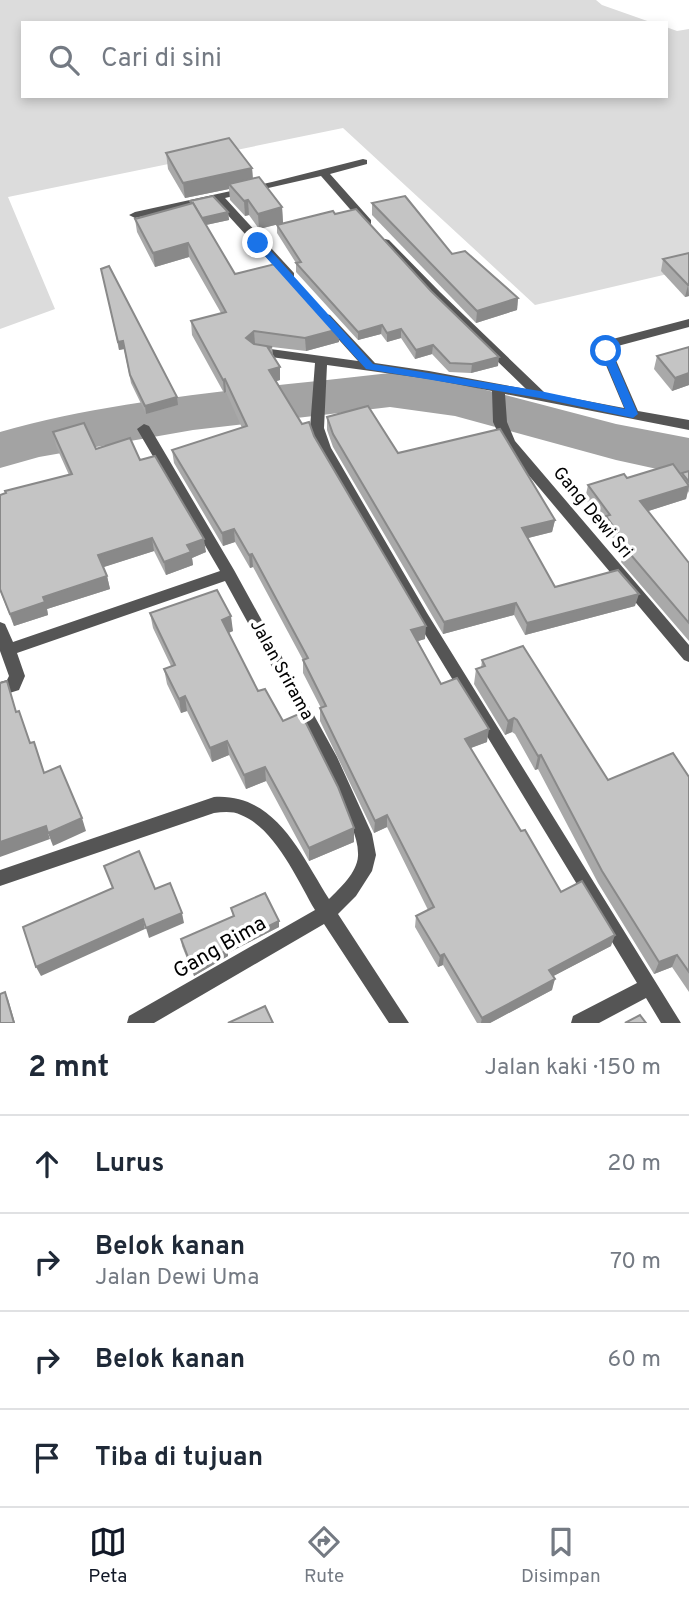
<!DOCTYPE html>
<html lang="id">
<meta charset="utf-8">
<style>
body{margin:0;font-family:Overpass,sans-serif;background:#f2f2f3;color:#1f2937}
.stop{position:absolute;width:21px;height:21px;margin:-16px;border:5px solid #1a73e8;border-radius:50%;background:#fff}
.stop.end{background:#1a73e8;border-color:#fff;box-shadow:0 2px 7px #0008}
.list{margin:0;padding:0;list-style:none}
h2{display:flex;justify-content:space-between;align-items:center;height:91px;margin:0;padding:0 28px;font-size:30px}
h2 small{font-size:23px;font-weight:400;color:#747a83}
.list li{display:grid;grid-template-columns:46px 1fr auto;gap:21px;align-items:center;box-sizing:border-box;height:98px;padding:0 28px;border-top:2px solid #e0e1e3}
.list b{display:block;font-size:26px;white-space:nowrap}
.list p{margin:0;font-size:23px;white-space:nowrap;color:#747a83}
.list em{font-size:23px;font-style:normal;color:#747a83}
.icon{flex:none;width:38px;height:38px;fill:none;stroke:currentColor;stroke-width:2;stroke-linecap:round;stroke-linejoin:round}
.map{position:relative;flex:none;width:689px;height:1023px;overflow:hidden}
.search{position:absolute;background:#fff;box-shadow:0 4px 10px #0003;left:21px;right:21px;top:21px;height:77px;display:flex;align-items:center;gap:18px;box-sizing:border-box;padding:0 24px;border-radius:0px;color:#747a83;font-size:26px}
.sheet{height:483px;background:#fff}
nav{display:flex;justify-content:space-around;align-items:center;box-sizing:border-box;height:98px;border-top:2px solid #e0e1e3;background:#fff;font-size:19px;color:#747a83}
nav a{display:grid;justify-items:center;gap:4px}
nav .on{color:#111827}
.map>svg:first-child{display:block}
.green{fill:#dcdcdc}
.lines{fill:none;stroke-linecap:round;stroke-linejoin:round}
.river{fill:#a3a3a3;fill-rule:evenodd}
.street{fill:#555;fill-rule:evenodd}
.wall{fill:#a9a9a9}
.shaded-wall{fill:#898989}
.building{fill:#c4c4c4;stroke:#898989;stroke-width:2}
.route{fill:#1a73e8}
.labels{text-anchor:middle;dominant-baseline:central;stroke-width:7;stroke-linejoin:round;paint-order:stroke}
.street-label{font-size:18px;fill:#000;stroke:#fff}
.near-street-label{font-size:21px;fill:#000;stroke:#fff}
</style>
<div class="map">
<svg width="689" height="1023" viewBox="0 0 689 1023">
<rect width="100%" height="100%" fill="#fff"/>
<polygon class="green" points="0,0 596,0 602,5 653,23 23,23 23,96 666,96 666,27 677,31 689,29 689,269 535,305 343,128 8,197 55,309 0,329"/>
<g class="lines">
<path class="river" d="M390 373 455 382 616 424 689 438V476L616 460 455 416 390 407 193 430 39 457 0 468V432C124 397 262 388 390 373Z"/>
<g class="street">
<polygon points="363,159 367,160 367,164 330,174 371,220 371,224 363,224 321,176 225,198 294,273 294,279 286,279 215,201 135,218 129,215 135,212 272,182"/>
<polygon points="385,239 389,240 440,292 545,393 624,408 600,351 605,341 689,319 689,327 614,347 612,351 638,411 689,420 689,430 505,394 507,422 515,441 689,645 689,662 684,660 504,446 493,422 492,391 429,379 327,365 324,428 331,448 427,613 681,1023 661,1023 646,998 599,1023 571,1023 573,1016 637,983 417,621 317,448 310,428 315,363 256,355 250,351 256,347 358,361 322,321 320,318 326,314 330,315 375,363 429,371 526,389 432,298 381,244 379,242"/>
<path d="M144 424 149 426 234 570 337 757 372 834 376 855 372 871 356 896 338 914 409 1023H389L324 924 154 1023H127L129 1016 315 910C298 881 275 828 241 815 233 811 223 812 214 813L0 886V870L214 797C276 793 301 855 329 899 340 888 357 873 358 856 359 837 347 817 340 800 306 725 264 653 225 581L17 653 25 676 19 690 0 696V682L7 680 9 676 0 651V622L5 624 13 642 220 571 137 429Z"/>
</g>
</g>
<g class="wall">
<polygon points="166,153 252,168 253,179 282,207 283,223 259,229 249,215 245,216 230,200 229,189 185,198 168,169"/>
<polygon points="190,201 228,212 229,220 206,225 235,274 339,329 339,342 306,351 272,347 273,355 280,367 280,380 276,381 302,424 314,436 425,639 418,641 441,684 487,742 470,748 521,831 561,892 611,946 553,976 552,990 490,1023 477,1023 443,965 438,967 415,927 416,916 428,910 387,827 374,833 320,721 320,708 321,708 303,673 303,660 253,567 250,568 235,542 223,546 174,463 172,450 242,428 226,392 224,393 192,335 191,321 221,313 189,257 155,267 137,232 135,219 190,204"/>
<polygon points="372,203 452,254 518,298 517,310 476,323 372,215"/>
<polygon points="335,214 498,366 471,373 449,372 432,354 415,359 401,338 387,342 381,334 358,340 296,272 296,263 277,233 277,225"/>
<polygon points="689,253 689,296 685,297 661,271 663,259"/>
<polygon points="103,277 178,405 146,414 131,383 124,349 119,350"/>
<polygon points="689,347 689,385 672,391 654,369 657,356"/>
<polygon points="327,417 398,453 555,520 552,532 528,538 555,587 635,606 525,635 514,615 443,634 333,447 327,430"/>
<polygon points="53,432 96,449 140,460 206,552 192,558 193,565 166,575 154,551 103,567 107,576 110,589 47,609 48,615 14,626 0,591 0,495 69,475 56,446"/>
<polygon points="689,471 689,493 688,491 686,499 648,511 689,563 689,641 621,562 623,557 603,530 604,525 585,499 588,485 627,478 682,475 682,473"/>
<polygon points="150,613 233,631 228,633 258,691 283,721 354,828 354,842 309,861 266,781 246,789 229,755 212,762 187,711 181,713 167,684 164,669 171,666 153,628"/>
<polygon points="482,660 608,780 689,777 689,992 672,967 654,974 598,883 538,769 535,770 515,734 512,732 505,735 474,684 476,669 481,668"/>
<polygon points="231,908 279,927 228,953 228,956 194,976 182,946 181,939 233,916"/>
</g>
<g class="shaded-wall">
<polygon points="252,168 253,183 229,184 229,189 185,198 183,183"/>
<polygon points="248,200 249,215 245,216 244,201"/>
<polygon points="282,207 283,223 259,229 258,214"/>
<polygon points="228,212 229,220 201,226 200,218"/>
<polygon points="188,243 189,257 155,267 153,253"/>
<polygon points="688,285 689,296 685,297"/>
<polygon points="518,298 517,310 476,323 477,311"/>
<polygon points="382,325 381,334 358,340 358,332"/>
<polygon points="339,329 339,342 306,351 305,338"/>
<polygon points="401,329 401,338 387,342 387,333"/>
<polygon points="254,331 255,344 247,352 246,338"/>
<polygon points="123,341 124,349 119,350 118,342"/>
<polygon points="433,345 432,354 415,359 416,350"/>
<polygon points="499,357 498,366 471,373 472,364"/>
<polygon points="280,367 280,380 270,383 269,370"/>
<polygon points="689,373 689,385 672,391 675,378"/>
<polygon points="225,379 226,392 224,393 223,380"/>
<polygon points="177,397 178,405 146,414 145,406"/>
<polygon points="689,486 686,499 636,515 640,501"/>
<polygon points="555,520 552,532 520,540 522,528"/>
<polygon points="234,529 235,542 223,546 222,533"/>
<polygon points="152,538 154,551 101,568 98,555"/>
<polygon points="204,539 206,552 192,558 193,565 166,575 164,562 187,545"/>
<polygon points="252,554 253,567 250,568 249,555"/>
<polygon points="107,576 110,589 47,609 48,615 14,626 10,614 43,597"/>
<polygon points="639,594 635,606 525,635 527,623"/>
<polygon points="516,603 514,615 443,634 444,622"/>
<polygon points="231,616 233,631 224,635 222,620"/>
<polygon points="426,626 425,639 411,643 411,630"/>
<polygon points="185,696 187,711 181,713 179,699"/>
<polygon points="514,718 512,732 505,735 508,721"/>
<polygon points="489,729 487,742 463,751 465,739"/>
<polygon points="227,741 229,755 212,762 210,748"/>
<polygon points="541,755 538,769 535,770 538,756"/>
<polygon points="265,767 266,781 246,789 244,775"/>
<polygon points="387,815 387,827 374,833 375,821"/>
<polygon points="82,818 86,831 53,846 48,833"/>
<polygon points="46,826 50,839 0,857 0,842"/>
<polygon points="354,828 354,842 309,861 309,848"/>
<polygon points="182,913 184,923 149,938 146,928"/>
<polygon points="143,919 145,929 41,976 36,967"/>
<polygon points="279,921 279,927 228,953 228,956 194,976 193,970 226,947"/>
<polygon points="615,935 611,946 546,980 549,970"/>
<polygon points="444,954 443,965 438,967 440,956"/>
<polygon points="677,955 672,967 654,974 659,962"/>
<polygon points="555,979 552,990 490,1023 481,1023 482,1018"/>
<polygon points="5,992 8,999 15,1023 14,1023"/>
</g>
<g class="building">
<polygon points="229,138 252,168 183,183 166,153"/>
<polygon points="259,177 282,207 258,214 248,200 244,201 229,184"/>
<polygon points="213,196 228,212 202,218 193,203 192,204 190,201"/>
<polygon points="405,196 452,254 465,251 518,298 477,311 372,203"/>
<polygon points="193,203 235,274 279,263 339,329 305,338 254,331 246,338 254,344 272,347 268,348 280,367 269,370 302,424 309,422 314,436 426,626 411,630 441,684 457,678 489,729 465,739 521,831 525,830 561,892 582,881 615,935 549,970 555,979 482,1018 444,954 440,956 416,916 434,907 387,815 375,821 320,708 326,706 303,660 308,658 252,554 249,555 234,529 222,533 172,450 247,426 225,379 223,380 191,321 226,312 188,243 153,253 135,219"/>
<polygon points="356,209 431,291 499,357 472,364 450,363 433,345 416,350 401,329 387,333 382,325 358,332 296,263 301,262 277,225 333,211 335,214"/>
<polygon points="689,253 689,285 688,285 663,259"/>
<polygon points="109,266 177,397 145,406 130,375 123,341 118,342 101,269"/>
<polygon points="689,347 689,373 675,378 657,356"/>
<polygon points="368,406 398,453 500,429 555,520 522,528 555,587 618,570 639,594 527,623 516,603 444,622 333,434 327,417"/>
<polygon points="84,423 96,449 130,438 140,460 155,456 204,539 187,545 191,552 164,562 152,538 98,555 107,576 43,597 45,602 10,614 0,589 0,495 6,493 5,491 72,474 53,432"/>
<polygon points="673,464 689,486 640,501 689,563 689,623 625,548 628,547 606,516 610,515 588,485 624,474 627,478"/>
<polygon points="689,471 689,482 682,473"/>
<polygon points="217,590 231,616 222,620 258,691 265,689 283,721 301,713 338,787 354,828 309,848 265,767 244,775 227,741 210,748 185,696 179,699 164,669 175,665 150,613"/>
<polygon points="523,646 608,780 673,753 689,777 689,972 677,955 659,962 602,871 541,755 538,756 517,720 514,718 508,721 476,669 485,666 482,660"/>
<polygon points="7,681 16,712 19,711 30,743 34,742 44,773 60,766 82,818 48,833 46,826 0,842 0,683"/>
<polygon points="139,851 155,889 170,883 182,913 146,928 143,919 36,967 23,927 113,888 104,866"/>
<polygon points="265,893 279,921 226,947 227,950 193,970 181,939 234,916 231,908"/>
<polygon points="5,992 14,1023 0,1023 0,994"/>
<polygon points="265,1006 273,1023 228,1023"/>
<polygon points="640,1015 646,1023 625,1023"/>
</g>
<polygon class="route" points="255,241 262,241 373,364 540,391 625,409 601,351 606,347 611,351 638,414 633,418 540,398 366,369 255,245"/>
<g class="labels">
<g class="street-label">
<text transform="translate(592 513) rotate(50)">Gang Dewi Sri</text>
<text transform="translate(281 670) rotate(61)">Jalan Srirama</text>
</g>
<g class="near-street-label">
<text transform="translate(220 948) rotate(-30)">Gang Bima</text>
</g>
</g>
</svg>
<div class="stop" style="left:606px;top:351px"></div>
<div class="stop end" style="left:258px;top:243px"></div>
<div class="search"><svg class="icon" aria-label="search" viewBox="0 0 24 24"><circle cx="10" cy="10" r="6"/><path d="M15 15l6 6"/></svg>Cari di sini</div>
</div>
<section class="sheet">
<h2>2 mnt<small>Jalan kaki · 150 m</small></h2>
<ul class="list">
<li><svg class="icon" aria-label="ahead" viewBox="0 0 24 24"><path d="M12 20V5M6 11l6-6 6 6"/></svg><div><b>Lurus</b></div><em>20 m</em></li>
<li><svg class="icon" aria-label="right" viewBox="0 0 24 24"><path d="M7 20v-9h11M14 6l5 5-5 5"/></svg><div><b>Belok kanan</b><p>Jalan Dewi Uma</p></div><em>70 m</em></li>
<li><svg class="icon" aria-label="right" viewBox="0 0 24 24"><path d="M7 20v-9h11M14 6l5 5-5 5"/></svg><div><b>Belok kanan</b></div><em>60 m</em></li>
<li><svg class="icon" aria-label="arrive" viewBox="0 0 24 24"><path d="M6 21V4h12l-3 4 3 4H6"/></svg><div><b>Tiba di tujuan</b></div></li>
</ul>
</section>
<nav>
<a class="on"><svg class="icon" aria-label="map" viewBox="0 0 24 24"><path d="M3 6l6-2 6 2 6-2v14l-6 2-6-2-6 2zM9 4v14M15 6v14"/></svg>Peta</a>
<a><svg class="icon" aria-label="directions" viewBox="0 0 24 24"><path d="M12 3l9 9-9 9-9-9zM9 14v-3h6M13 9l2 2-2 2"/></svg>Rute</a>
<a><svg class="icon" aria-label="saved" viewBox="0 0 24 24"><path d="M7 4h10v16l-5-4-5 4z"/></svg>Disimpan</a>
</nav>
